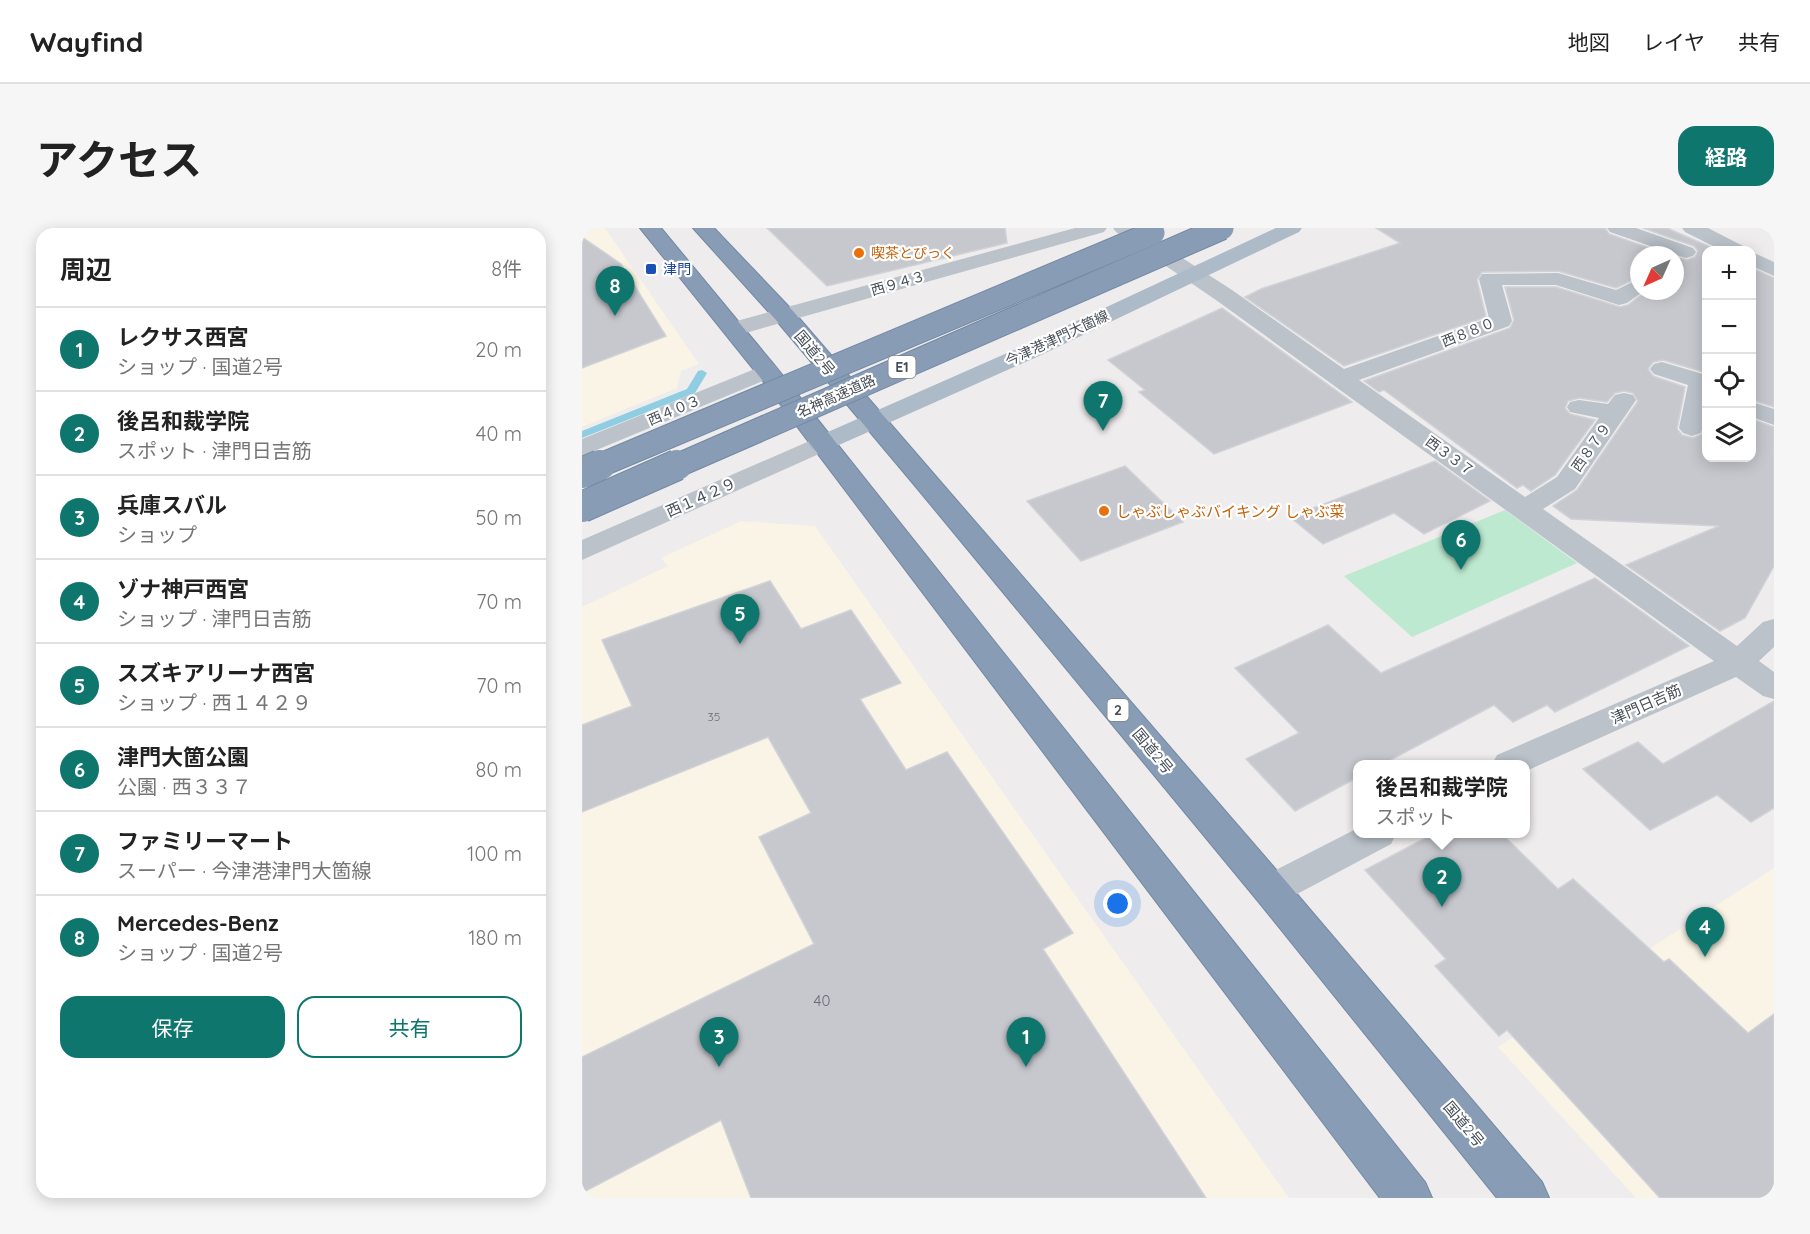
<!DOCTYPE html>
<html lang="ja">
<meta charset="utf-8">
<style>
body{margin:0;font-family:Quicksand,"Noto Sans JP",sans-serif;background:#f6f6f6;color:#222}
.controls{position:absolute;right:18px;top:18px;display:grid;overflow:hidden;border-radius:12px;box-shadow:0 3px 15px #0003}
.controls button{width:54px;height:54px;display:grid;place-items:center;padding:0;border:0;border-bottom:2px solid #e0e0e0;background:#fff;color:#222;font:30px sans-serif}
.compass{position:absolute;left:1048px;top:18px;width:54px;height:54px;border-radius:50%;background:#fff;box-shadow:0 3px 15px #0003;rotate:225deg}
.you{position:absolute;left:536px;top:676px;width:21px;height:21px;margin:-15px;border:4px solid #fff;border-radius:50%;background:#1a73e8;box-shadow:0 0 0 9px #1a73e833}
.badge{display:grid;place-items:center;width:39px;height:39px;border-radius:50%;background:#0f766e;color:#fff;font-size:20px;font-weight:700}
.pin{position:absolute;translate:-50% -50px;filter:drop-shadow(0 2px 3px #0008)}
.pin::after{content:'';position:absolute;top:32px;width:21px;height:18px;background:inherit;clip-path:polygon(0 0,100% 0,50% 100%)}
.popup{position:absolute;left:771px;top:532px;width:177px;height:78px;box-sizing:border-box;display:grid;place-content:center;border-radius:12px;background:#fff;filter:drop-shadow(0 2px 4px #0005);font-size:20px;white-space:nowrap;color:#767676}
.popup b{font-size:22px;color:#222}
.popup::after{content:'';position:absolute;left:50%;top:100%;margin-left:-12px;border:12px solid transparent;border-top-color:#fff}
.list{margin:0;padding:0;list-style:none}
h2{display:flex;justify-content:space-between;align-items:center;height:78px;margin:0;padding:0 24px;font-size:26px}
h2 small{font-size:20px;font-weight:400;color:#767676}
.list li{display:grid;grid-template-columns:39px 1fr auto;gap:18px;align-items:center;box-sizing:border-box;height:84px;padding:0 24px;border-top:2px solid #e0e0e0}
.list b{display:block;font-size:22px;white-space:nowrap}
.list p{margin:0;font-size:20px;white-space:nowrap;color:#767676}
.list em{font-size:20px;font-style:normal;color:#767676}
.actions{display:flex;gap:12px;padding:18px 24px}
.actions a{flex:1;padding:14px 0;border:2px solid #0f766e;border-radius:18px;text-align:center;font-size:21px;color:#0f766e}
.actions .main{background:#0f766e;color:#fff}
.icon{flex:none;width:33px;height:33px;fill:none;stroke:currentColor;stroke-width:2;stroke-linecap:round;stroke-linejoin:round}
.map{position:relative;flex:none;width:1192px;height:970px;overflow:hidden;border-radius:18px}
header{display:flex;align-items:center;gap:36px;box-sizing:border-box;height:84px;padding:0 30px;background:#fff;border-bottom:2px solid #e0e0e0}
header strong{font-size:28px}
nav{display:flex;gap:33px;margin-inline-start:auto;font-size:21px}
.intro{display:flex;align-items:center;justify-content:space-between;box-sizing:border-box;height:144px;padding:0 36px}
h1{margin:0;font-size:42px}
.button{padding:15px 27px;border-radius:18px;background:#0f766e;color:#fff;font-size:21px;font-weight:700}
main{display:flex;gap:36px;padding:0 36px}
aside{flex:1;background:#fff;border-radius:18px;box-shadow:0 3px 15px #0003}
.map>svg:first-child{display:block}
.commercial{fill:#f9f4e5}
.green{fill:#bde9d0}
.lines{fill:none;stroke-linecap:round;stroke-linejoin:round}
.stream{fill:#8ecde2;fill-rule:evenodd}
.building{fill:#c7c8ce;stroke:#d0d2d7;stroke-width:1.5}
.highway-casing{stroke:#7388a2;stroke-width:2}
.minor{fill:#bbc2ca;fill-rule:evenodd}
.major{fill:#adbac8;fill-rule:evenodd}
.highway{fill:#889cb6;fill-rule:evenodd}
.highway-bridge-far1-casing{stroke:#7388a2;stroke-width:25;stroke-linecap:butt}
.highway-bridge-casing{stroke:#7388a2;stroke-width:32;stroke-linecap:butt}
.highway-bridge-far1{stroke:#889cb6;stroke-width:23}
.highway-bridge{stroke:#889cb6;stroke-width:30}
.food-dot{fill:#e8710a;stroke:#fff;stroke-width:2}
.transit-dot{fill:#1a4fb4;stroke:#fff;stroke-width:2}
.labels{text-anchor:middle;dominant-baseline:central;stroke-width:4.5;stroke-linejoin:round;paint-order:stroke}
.number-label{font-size:12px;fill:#666c75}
.far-food-label{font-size:14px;fill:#c56008;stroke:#fff;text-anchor:start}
.far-transit-label{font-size:14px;fill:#164399;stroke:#fff;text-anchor:start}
.far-street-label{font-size:14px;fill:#464e57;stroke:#fff}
.shield{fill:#fff;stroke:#7e8389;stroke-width:1.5}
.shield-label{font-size:14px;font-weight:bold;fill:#464e57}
.street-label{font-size:15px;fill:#464e57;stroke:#fff}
.food-label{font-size:15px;fill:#c56008;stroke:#fff;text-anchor:start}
.near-number-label{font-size:15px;fill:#666c75}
</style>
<header>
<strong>Wayfind</strong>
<nav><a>地図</a><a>レイヤ</a><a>共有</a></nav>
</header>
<div class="intro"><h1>アクセス</h1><a class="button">経路</a></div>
<main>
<aside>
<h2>周辺<small>8件</small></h2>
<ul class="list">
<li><span class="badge">1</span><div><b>レクサス西宮</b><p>ショップ · 国道2号</p></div><em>20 m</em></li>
<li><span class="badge">2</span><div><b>後呂和裁学院</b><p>スポット · 津門日吉筋</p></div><em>40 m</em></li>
<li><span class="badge">3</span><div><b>兵庫スバル</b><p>ショップ</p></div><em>50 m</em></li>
<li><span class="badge">4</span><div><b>ゾナ神戸西宮</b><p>ショップ · 津門日吉筋</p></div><em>70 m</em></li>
<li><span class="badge">5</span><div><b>スズキアリーナ西宮</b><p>ショップ · 西１４２９</p></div><em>70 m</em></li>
<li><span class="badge">6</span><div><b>津門大箇公園</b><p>公園 · 西３３７</p></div><em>80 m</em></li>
<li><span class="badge">7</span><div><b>ファミリーマート</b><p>スーパー · 今津港津門大箇線</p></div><em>100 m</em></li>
<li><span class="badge">8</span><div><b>Mercedes-Benz</b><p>ショップ · 国道2号</p></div><em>180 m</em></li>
</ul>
<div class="actions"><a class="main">保存</a><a>共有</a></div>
</aside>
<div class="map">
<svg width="1192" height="970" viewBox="0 0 1192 970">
<rect width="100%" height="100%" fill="#eeecec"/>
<g class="commercial">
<polygon points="0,0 23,0 117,136 99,143 95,160 0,199"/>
<polygon points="159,293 233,298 707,970 0,970 0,379 86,338 79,330"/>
<polygon points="1192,640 1192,970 1054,970 916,819"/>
</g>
<polygon class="green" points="923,282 995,335 830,409 762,348"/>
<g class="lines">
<polygon class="stream" points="120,142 125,145 113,165 0,210 0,203 105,161 116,143"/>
</g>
<g class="building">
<polygon points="185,0 423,0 425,15 245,58"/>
<polygon points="794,0 1023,0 1027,6 1087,27 1057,27 1057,49 1034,60 976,43 900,44 895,52 904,89 762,138 663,69 679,61 818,15"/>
<polygon points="1061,0 1085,0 1135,22 1125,22 1125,145 1081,132 1071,134 1066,141 1071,148 1103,159 1095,201 1100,207 1111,210 1121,206 1125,196 1125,230 1170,230 1170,191 1192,199 1192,338 1163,390 1138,403 1044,337 1137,298 989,291 971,278 995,262 1056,173 1051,165 1042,163 1033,165 1025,174 997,170 986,173 983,180 988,186 1013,192 973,247 949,263 941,257 935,260 802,162 797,164 782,153 928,100 932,92 923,59 974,59 1038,79 1046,77 1064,63 1093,63 1093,29 1105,32 1113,29 1116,23 1112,18"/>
<polygon points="0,9 39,36 84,108 0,140"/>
<polygon points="1170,40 1192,50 1192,179 1170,172"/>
<polygon points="640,80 770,174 632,226 557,164 563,162 526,132"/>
<polygon points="853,233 908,273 842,306 812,285 741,316 708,289"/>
<polygon points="543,238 601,294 499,333 445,273"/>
<polygon points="1013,350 1107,418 973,484 965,477 931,494 912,477 799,537 776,537 776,549 713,583 664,531 717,505 653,440 746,397 799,445"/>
<polygon points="188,353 219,401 269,382 319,455 278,471 324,542 365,524 491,705 461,721 624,970 169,970 139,892 0,965 0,829 232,716 177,609 229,585 186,509 0,584 0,497 50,478 20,412"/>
<polygon points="1192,473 1192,580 1169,594 1135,567 1068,602 1001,541 1056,514 1081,536"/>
<polygon points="851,606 920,606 976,661 991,651 1082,734 1087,731 1166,805 1192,786 1192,970 1078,970 925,802 917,808 853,738 864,731 783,642"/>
</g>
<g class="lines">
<defs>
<g id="highway">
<polygon points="58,0 79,0 193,138 843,954 850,970 798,970 177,148"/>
<polygon points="111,0 132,0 210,82 702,651 960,954 967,970 915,970 676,673 330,254 194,92"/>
</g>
</defs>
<use href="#highway" class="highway-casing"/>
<g class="minor">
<polygon points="493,0 525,0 522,4 160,106 152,108 144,106 141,101 144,96"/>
<polygon points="531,0 554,0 650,62 762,141 907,90 897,51 900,46 976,45 1034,62 1057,51 1057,63 1062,63 1045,75 1037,77 974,57 920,57 930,93 927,98 777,152 943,269 975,249 1017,190 988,184 985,179 988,174 997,172 1026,176 1033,167 1042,165 1051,167 1054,172 993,261 961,281 1155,418 1181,394 1192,391 1192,419 1177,433 1192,444 1192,471 1181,468 1154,449 944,543 944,536 910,536 915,527 1132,433 634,72 534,4"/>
<polygon points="1025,0 1054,0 1111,20 1114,24 1111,28 1104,30 1097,28 1028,4"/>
<polygon points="1100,0 1126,0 1161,18 1164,22 1139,22 1103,4"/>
<polygon points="1170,24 1192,34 1192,48 1170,38"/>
<polygon points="1080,134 1124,147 1124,190 1119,205 1110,208 1101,205 1097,200 1106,157 1072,146 1068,141 1072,136"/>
<polygon points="185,136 193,138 197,143 193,148 0,228 0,211"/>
<polygon points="1170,174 1192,181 1192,197 1170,189"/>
<polygon points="239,208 248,211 252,216 248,221 0,332 0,312"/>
<polygon points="776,600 776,606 814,606 809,616 702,673 689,678 676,673 670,662 676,651"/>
</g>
<polygon class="major" points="694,0 720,0 717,4 457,128 248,221 239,224 230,221 226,216 230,211 441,118"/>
<use href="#highway" class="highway"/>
<defs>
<g id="highway-bridge-far1">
<polyline points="14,239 571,5"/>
<polyline points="92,239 640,0"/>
</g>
<g id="highway-bridge">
<polyline points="0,245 18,237"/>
<polyline points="0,279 95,237"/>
</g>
</defs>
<use href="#highway-bridge-far1" class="highway-bridge-far1-casing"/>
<use href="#highway-bridge" class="highway-bridge-casing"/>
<use href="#highway-bridge-far1" class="highway-bridge-far1"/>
<use href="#highway-bridge" class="highway-bridge"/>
</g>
<g class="food-dot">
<circle cx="277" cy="25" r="6"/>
<circle cx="522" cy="283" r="6"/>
</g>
<rect class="transit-dot" x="63" y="35" width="12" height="12" rx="3"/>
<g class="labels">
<g class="number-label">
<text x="132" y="488">35</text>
</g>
<g class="far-food-label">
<text x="289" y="25">喫茶とぴっく</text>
</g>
<g class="far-transit-label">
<text x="81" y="41">津門</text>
</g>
<g class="far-street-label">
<text transform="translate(316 55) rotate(-16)">西９４３</text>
<text transform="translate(886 104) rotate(-22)">西８８０</text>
<text transform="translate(475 110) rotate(-25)">今津港津門大箇線</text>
<text transform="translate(254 168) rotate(-24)">名神高速道路</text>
<text transform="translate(92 182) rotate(-23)">西４０３</text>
<text transform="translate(1009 219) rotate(-55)">西８７９</text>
<text transform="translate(868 228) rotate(36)">西３３７</text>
</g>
<g class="shield">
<rect x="306.5" y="128" width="27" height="22" rx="4.5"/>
<rect x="525.5" y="471" width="21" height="22" rx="4.5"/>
</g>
<g class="shield-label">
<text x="320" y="139">E1</text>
<text x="536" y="482">2</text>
</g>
<g class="street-label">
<text transform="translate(233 125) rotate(50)">国道2号</text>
<text transform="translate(119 269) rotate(-24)">西１４２９</text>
<text transform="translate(1064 476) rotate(-24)">津門日吉筋</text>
<text transform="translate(571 523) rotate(50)">国道2号</text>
<text transform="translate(882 896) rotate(50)">国道2号</text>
</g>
<g class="food-label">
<text x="534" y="283">しゃぶしゃぶバイキング しゃぶ菜</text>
</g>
<g class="near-number-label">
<text x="240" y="772">40</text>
</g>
</g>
</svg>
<div class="controls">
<button>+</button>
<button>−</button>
<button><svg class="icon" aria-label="locate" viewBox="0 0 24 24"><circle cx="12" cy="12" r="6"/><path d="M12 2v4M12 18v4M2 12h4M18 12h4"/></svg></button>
<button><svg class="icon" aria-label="layers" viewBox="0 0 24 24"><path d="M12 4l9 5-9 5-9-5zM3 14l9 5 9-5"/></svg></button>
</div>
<svg class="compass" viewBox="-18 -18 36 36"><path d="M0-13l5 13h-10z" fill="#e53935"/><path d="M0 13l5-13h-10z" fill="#767676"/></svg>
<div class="you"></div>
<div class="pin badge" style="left:444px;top:839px">1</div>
<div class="pin badge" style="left:860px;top:679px">2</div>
<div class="popup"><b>後呂和裁学院</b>スポット</div>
<div class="pin badge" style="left:137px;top:839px">3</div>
<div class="pin badge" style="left:1123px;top:729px">4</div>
<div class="pin badge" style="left:158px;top:416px">5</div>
<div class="pin badge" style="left:879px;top:342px">6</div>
<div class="pin badge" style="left:521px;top:203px">7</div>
<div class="pin badge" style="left:33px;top:88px">8</div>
</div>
</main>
